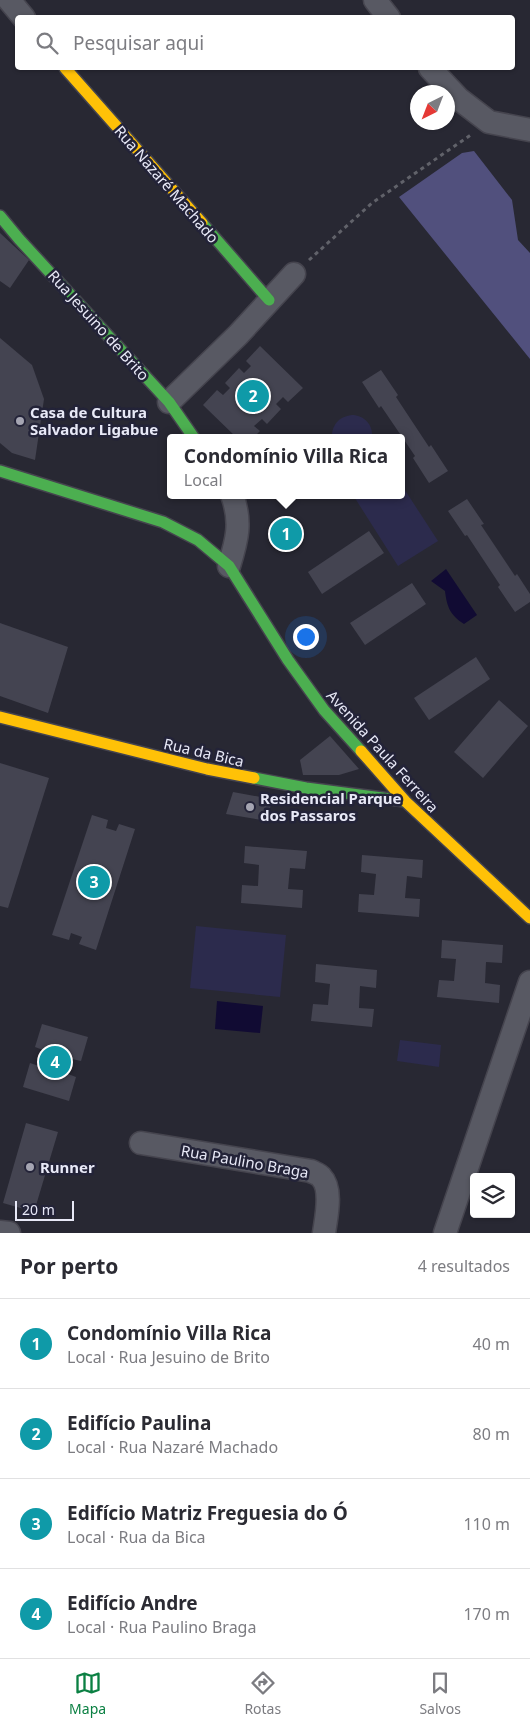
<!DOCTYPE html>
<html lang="pt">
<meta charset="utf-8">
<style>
body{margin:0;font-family:"Noto Sans",sans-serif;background:#f2f2f3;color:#2b2b33}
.controls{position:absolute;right:15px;bottom:15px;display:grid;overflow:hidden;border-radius:5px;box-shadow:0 1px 4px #0004}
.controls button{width:45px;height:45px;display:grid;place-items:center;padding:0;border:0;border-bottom:1px solid #e1e1e2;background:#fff;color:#2b2b33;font:25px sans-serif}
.compass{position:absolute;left:410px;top:85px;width:45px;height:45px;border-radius:50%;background:#fff;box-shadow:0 1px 4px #0004;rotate:222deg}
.scale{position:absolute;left:15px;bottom:12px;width:59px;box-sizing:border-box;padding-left:5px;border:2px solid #e8e9f7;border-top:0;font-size:14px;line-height:18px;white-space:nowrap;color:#e8e9f7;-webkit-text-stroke:4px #232338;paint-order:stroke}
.you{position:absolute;left:305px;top:636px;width:18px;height:18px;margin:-12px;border:4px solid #fff;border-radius:50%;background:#1a73e8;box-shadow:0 0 0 8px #1a73e833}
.badge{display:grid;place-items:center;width:32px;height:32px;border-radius:50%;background:#0b8043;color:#fff;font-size:16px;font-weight:700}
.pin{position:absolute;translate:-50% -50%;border:2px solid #fff;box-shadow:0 1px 5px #0006}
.popup{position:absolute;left:167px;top:434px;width:238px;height:65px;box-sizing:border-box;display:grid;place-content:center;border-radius:5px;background:#fff;filter:drop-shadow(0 1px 4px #0005);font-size:16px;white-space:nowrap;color:#7c7c81}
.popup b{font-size:19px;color:#2b2b33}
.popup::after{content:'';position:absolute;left:50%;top:100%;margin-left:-10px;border:10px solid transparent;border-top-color:#fff}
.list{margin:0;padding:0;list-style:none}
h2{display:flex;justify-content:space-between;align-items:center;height:65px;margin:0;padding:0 20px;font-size:21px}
h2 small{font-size:16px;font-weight:400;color:#7c7c81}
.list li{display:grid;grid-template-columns:32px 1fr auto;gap:15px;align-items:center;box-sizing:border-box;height:90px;padding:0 20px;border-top:1px solid #e1e1e2}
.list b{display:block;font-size:19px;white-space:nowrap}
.list p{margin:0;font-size:16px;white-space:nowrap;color:#7c7c81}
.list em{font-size:16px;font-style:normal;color:#7c7c81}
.icon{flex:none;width:28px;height:28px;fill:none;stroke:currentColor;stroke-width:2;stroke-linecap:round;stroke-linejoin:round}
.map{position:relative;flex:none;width:530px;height:1233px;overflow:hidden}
.search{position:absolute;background:#fff;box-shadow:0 1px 4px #0004;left:15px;right:15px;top:15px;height:55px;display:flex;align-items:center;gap:12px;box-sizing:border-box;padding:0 18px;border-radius:5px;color:#7c7c81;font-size:19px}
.sheet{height:425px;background:#fff}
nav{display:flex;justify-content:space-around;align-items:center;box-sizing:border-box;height:70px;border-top:1px solid #e1e1e2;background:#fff;font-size:14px;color:#7c7c81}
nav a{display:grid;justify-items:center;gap:2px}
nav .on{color:#0b8043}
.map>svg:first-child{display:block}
.green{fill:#2c2b4d}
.forest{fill:#51507d}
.water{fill:#110b33}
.building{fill:#444451}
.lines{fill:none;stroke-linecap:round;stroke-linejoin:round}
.street-casing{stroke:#45444e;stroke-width:25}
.fast-casing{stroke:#45444e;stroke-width:14}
.slow-casing{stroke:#45444e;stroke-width:14}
.path{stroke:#61626a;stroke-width:3;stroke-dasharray:4 4;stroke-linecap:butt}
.street{stroke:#585963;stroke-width:22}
.fast{stroke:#4caf50;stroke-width:11}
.slow{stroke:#ffc107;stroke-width:11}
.poi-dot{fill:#a5a5b2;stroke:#232338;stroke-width:2}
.labels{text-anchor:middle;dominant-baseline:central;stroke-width:5;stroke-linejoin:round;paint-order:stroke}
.street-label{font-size:15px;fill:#e8e9f7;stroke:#232338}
.poi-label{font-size:15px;font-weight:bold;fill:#e8e9f7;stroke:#232338;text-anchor:start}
</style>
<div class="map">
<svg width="530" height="1233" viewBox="0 0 530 1233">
<rect width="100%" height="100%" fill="#282833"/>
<g class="green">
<path d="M354 415C366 417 373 425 372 438H332C331 424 341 415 354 415Z"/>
<polygon points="401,484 438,541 398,566 353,495 401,495"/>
<polygon points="196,926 286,935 280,997 190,988"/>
<polygon points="400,1040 441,1045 439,1067 397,1061"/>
</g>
<polygon class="forest" points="474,151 512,200 518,240 530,253 530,359 399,197 462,153"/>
<g class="water">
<path d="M446 569 477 615 464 624C450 615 447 607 445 591L431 581Z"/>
<polygon points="217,1001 263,1006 260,1033 215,1029"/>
</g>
<g class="building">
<polygon points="0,233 29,260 10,288 0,281"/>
<polygon points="0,338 32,365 44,399 35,460 12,453 0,443"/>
<polygon points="260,346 303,388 288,402 283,397 276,404 281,409 267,424 262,419 254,426 260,431 253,438 237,438 203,405 217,390 223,395 230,388 225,383 239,368 244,373 251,366 246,361"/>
<polygon points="381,370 398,395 396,397 429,447 431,445 448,471 429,483 413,458 415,456 381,406 379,408 362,382"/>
<polygon points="467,499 484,524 481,525 515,576 517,574 530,594 530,602 515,612 498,587 500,585 467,535 465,536 448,511"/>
<polygon points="290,521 299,536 282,546 275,532"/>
<polygon points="369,531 384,553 322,594 308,572"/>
<polygon points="412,583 426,604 365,645 350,623"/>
<polygon points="0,623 68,647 48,713 0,696"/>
<polygon points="476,657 490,679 429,720 414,698"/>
<polygon points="499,700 528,726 483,778 454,752"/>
<polygon points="330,736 359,769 339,775 303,775 300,760"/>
<polygon points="0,763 49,778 8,908 0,906"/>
<polygon points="233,792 272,799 267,821 226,814"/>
<polygon points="92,815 108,820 106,828 116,831 119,824 135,829 96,950 79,944 82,937 71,933 69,940 52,935"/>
<polygon points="245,846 307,851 305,869 290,868 288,889 303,890 302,908 241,903 242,885 258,886 259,865 244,863"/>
<polygon points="362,855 423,860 422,878 407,876 405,898 420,899 419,917 358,912 359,894 374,895 376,874 361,872"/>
<polygon points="442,940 503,945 502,963 486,962 485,983 500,985 499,1003 437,997 439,980 454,981 456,959 441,958"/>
<polygon points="316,964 377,970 376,988 360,986 359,1008 374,1009 372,1027 311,1021 313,1004 328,1005 330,984 315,982"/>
<polygon points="42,1024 88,1037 81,1061 72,1059 68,1074 76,1077 69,1101 23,1087 30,1063 39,1066 43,1050 35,1047"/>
<polygon points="26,1123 58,1132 34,1212 3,1203"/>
</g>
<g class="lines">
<defs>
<g id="street">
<polyline points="9,0 24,18"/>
<polyline points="375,0 389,18"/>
<polyline points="430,68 459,99 489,122 530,130"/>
<polyline points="169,402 238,335 294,274"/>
<path d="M229 566C237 540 242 522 232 495"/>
<path d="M141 1143 311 1171C314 1173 319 1174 321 1177 333 1189 326 1218 324 1233"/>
<polyline points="0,1232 9,1233"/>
<polyline points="445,1233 530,982"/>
</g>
<g id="fast">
<polyline points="0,216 19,239 169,402 194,438"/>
<polyline points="202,223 269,300"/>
<polyline points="0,471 163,522 198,540 229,566 288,660 324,710 361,751"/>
<polyline points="254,778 306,788 405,801"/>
</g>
<g id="slow">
<polyline points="65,68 202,223"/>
<polyline points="0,717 207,769 254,778"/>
<polyline points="361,751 405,801 530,918"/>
</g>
</defs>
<use href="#street" class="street-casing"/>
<use href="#fast" class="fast-casing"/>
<use href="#slow" class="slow-casing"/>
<polyline class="path" points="309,260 372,203 472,134"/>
<use href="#street" class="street"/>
<use href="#fast" class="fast"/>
<use href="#slow" class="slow"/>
</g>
<g class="poi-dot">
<circle cx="20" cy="421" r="5"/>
<circle cx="250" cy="807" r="5"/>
<circle cx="30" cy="1167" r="5"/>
</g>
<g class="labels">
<g class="street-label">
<text transform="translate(167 184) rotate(49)">Rua Nazaré Machado</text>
<text transform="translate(99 325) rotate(48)">Rua Jesuino de Brito</text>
<text transform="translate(383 751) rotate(48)">Avenida Paula Ferreira</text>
<text transform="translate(204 752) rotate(13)">Rua da Bica</text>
<text transform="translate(245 1161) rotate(10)">Rua Paulino Braga</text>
</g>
<g class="poi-label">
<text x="30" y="412">Casa de Cultura<tspan x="30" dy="17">Salvador Ligabue</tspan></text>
<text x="260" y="798">Residencial Parque<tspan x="260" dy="17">dos Passaros</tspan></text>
<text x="40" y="1167">Runner</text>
</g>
</g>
</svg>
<div class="controls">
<button><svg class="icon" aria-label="layers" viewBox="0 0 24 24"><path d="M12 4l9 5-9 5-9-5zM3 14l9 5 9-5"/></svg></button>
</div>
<svg class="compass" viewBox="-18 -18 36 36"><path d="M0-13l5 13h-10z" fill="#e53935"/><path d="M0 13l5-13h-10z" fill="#7c7c81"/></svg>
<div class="scale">20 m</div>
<div class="you"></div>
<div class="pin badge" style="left:286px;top:534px;background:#0f9aa8">1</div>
<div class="popup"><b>Condomínio Villa Rica</b>Local</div>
<div class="pin badge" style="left:253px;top:396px;background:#0f9aa8">2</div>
<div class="pin badge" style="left:94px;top:882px;background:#0f9aa8">3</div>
<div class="pin badge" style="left:55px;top:1062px;background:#0f9aa8">4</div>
<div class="search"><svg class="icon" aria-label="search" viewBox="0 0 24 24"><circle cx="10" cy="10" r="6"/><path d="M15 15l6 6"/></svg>Pesquisar aqui</div>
</div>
<section class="sheet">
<h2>Por perto<small>4 resultados</small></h2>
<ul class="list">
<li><span class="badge" style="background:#0f9aa8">1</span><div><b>Condomínio Villa Rica</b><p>Local · Rua Jesuino de Brito</p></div><em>40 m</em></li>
<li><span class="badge" style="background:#0f9aa8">2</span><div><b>Edifício Paulina</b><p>Local · Rua Nazaré Machado</p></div><em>80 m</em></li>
<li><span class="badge" style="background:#0f9aa8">3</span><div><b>Edifício Matriz Freguesia do Ó</b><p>Local · Rua da Bica</p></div><em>110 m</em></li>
<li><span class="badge" style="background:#0f9aa8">4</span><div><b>Edifício Andre</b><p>Local · Rua Paulino Braga</p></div><em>170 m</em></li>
</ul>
</section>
<nav>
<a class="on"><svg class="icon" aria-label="map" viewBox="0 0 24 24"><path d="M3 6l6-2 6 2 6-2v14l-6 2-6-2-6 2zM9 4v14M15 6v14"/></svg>Mapa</a>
<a><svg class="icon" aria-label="directions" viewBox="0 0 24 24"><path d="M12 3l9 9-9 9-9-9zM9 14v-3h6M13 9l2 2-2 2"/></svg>Rotas</a>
<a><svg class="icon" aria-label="saved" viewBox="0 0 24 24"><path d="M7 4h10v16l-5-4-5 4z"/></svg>Salvos</a>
</nav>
